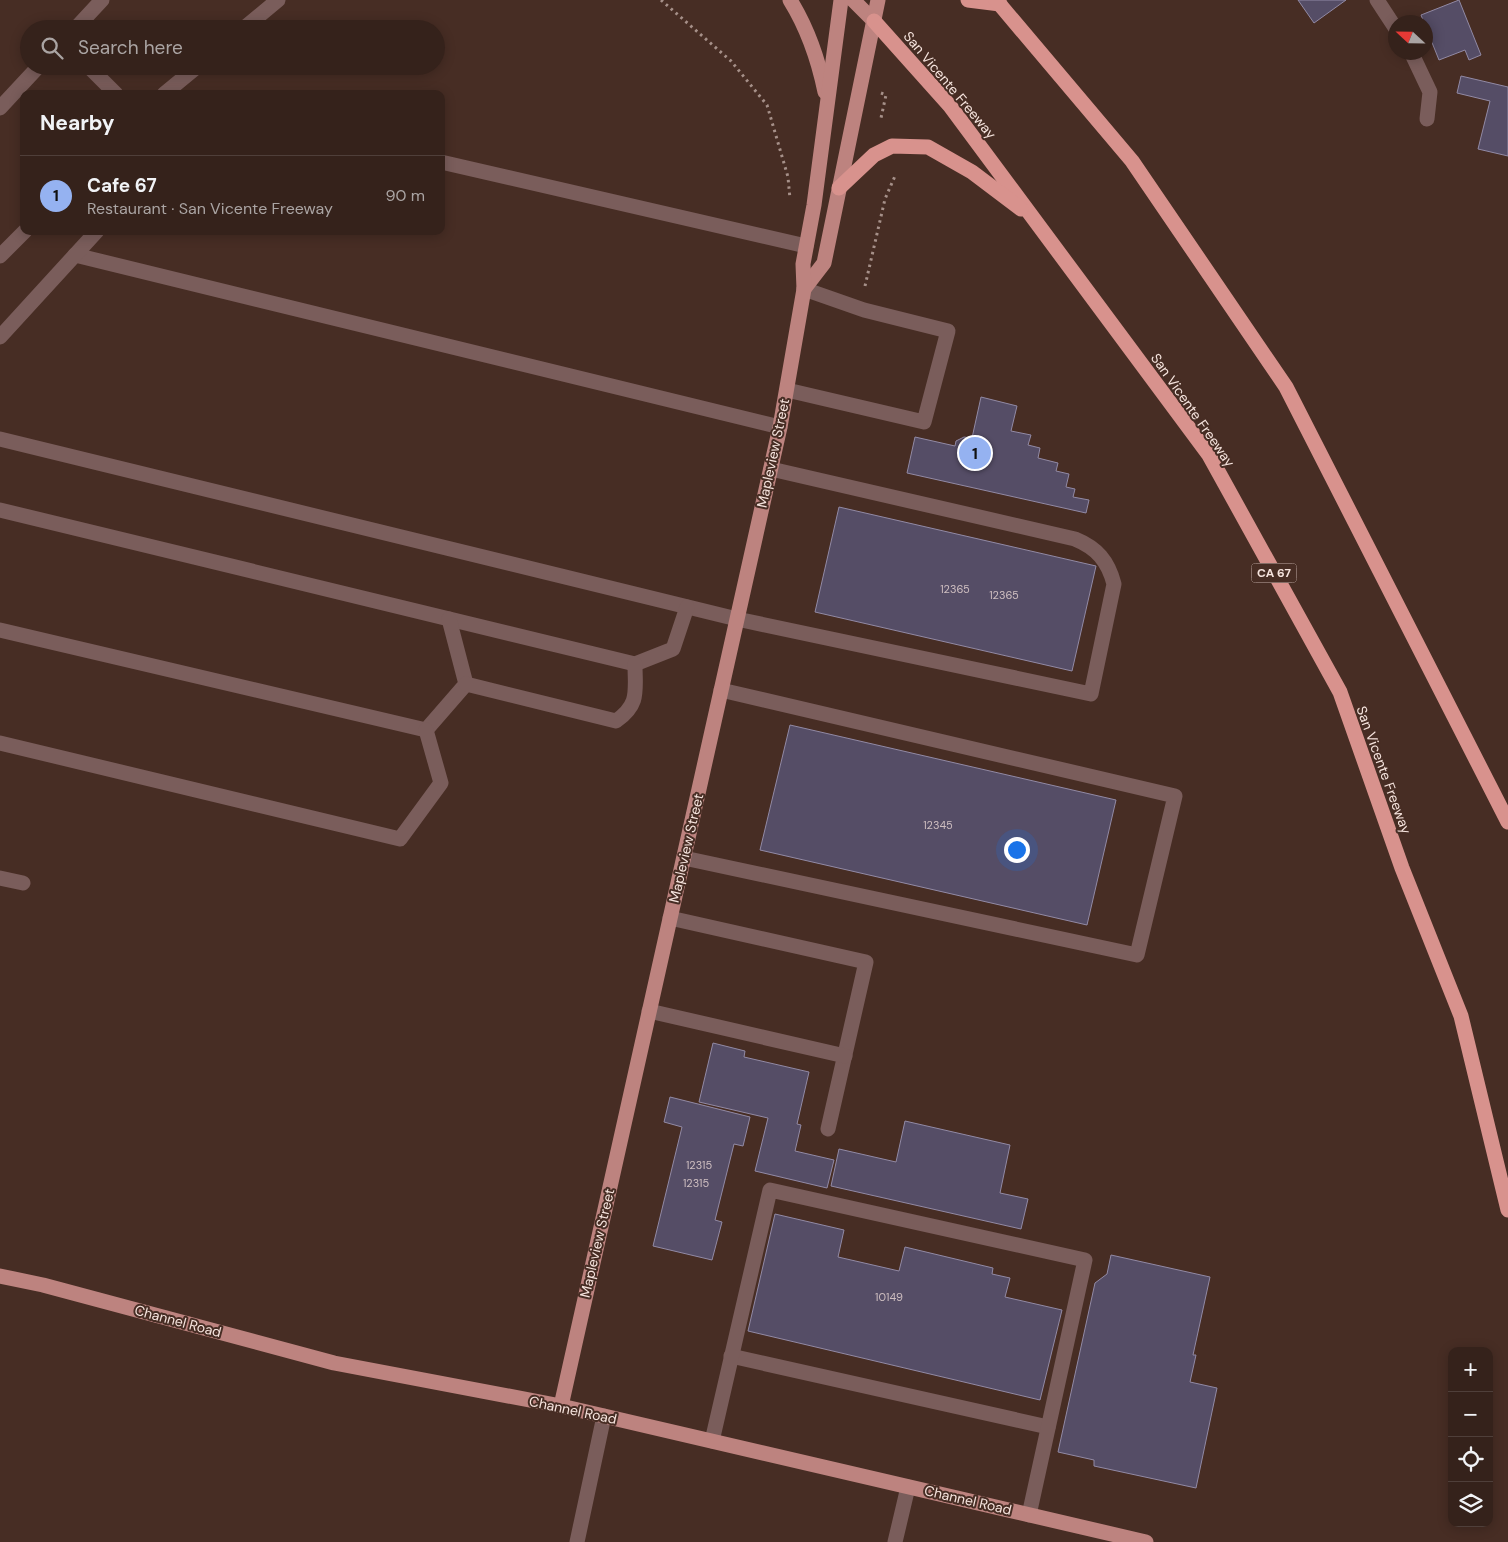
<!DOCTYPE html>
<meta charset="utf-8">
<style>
body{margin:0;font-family:"DM Sans",sans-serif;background:#3d2a24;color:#f1f3f6}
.controls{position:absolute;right:15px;bottom:15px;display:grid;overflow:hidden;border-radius:10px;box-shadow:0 2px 12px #0003}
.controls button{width:45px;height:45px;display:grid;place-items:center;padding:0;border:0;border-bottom:1px solid #4f3f3a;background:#35221b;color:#f1f3f6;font:25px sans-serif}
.compass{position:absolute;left:1388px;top:15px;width:45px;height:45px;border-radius:50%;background:#35221b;box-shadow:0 2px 12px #0003;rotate:292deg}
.you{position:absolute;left:1016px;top:849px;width:18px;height:18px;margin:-12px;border:4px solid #fff;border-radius:50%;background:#1a73e8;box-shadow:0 0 0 8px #1a73e833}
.badge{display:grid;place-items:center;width:32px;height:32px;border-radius:50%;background:#95b2f1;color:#111;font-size:16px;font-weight:700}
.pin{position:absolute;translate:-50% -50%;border:2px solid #fff;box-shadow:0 1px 5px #0006}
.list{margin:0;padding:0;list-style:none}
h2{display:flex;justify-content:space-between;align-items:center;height:65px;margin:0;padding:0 20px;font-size:21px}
h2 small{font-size:16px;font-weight:400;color:#aaa4a3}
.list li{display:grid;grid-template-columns:32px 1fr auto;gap:15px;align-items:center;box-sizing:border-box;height:80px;padding:0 20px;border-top:1px solid #4f3f3a}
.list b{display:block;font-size:19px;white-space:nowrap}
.list p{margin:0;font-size:16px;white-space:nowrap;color:#aaa4a3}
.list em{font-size:16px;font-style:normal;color:#aaa4a3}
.icon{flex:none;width:28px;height:28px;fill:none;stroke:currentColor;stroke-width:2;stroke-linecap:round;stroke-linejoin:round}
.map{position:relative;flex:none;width:1508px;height:1542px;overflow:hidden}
.search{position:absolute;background:#35221b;box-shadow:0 2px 12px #0003;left:20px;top:20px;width:425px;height:55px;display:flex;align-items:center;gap:12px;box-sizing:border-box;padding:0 18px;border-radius:28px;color:#aaa4a3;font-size:19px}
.panel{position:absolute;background:#35221b;box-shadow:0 2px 12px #0003;left:20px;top:90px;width:425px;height:145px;border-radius:10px}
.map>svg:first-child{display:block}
.building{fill:#554d66;stroke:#928aa5}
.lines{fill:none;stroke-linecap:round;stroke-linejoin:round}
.path{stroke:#a69089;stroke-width:3;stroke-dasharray:2.5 4;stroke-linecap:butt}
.minor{stroke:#7a5d5b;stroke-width:15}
.major{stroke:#bd837f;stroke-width:15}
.highway{stroke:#d8928d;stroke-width:15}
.labels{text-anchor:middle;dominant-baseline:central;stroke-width:4;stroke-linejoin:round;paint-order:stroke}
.number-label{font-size:11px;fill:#cebec0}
.shield{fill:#472d24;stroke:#c2ada6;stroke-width:1}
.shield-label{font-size:12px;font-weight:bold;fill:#f6e4de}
.street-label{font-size:14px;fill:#f6e4de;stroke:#472d24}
</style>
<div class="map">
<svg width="1508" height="1542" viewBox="0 0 1508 1542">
<rect width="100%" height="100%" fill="#472d24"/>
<g class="building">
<polygon points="1298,0 1346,0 1314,23"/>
<polygon points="1459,0 1481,55 1469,60 1465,50 1439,60 1421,15"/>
<polygon points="1461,76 1508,87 1508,156 1478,149 1490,101 1457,93"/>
<polygon points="981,397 1017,406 1011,431 1031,435 1028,445 1040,448 1038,458 1058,463 1056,471 1069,474 1066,487 1075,489 1073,497 1089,500 1086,513 907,473 915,437 955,446 956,441 964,437 972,438"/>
<polygon points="839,507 1096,566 1072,671 815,612"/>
<polygon points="790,725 1116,800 1087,925 760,850"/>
<polygon points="713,1043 745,1051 744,1057 809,1072 797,1124 801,1125 795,1151 834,1160 827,1188 755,1171 768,1118 699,1102"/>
<polygon points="670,1097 750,1117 743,1146 734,1144 715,1220 722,1222 712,1260 653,1246 682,1127 664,1122"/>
<polygon points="905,1121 1010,1145 1000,1193 1028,1199 1021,1229 831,1186 839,1149 896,1162"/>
<polygon points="775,1214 844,1230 838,1257 899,1271 905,1247 993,1268 992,1274 1010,1278 1005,1297 1062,1310 1040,1400 748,1331"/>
<polygon points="1111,1255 1210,1277 1193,1355 1196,1355 1190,1382 1217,1388 1196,1488 1094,1466 1094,1460 1058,1452 1095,1283 1107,1274"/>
</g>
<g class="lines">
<g class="path">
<polyline points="661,0 731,61 767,105 788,177 790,199"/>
<polyline points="881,93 886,95 881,118"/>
<polyline points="865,286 885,199 895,176"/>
</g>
<g class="minor">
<polyline points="1377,0 1396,29"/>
<polyline points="75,29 102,0"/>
<polyline points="243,29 278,0"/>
<polyline points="1411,52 1430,92 1427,119"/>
<polyline points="88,66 116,94"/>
<polyline points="164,94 198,66"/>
<polyline points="0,108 39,66"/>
<polyline points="441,162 806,246"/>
<polyline points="75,255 780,427"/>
<polyline points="0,256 25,231"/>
<polyline points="0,337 97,231"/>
<polyline points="787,390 924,422 948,331 864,310 804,289"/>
<path d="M0 439 737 619 1091 694 1114 584C1108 561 1097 548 1075 539L771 469"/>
<polyline points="0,510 635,664 673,649 687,607"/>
<polyline points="0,630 426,730 466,684 449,619"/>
<path d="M466 684 616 721C640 704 635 691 635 664"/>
<polyline points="0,743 400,839 441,783 426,730"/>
<polyline points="684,858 1137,955 1175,796 721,690"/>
<polyline points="0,878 23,883"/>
<polyline points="670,918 866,962 828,1129"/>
<polyline points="649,1011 845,1056"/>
<polyline points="731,1356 1048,1427"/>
<polyline points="712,1441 770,1190 1085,1260 1029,1515"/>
<polyline points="577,1542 604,1416"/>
<polyline points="895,1542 908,1487"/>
</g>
<g class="major">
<path d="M790 0C808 29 818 58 825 92"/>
<polyline points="853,0 874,21"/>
<polyline points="804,289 824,263 878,0"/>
<polyline points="0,1276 43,1285 334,1363 561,1406 1146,1542"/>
<polyline points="561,1406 780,427 804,289 803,264 814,205 841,0"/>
</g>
<g class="highway">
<polyline points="968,0 1000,4"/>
<polyline points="996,0 1132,161 1286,387 1508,822"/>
<polyline points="874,21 950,106 1209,455 1340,692 1402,868 1461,1016 1508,1210"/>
<polyline points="839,188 874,155 892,146 928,147 972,172 1021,209"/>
</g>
</g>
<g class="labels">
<g class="number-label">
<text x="955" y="589">12365</text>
<text x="1004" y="595">12365</text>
<text x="938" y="825">12345</text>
<text x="699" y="1165">12315</text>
<text x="696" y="1183">12315</text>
<text x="889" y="1297">10149</text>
</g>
<rect class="shield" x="1251.5" y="563.5" width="45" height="19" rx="4"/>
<g class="shield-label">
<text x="1274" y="573">CA 67</text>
</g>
<g class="street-label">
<text transform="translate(950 85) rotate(50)">San Vicente Freeway</text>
<text transform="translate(1193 410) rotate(55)">San Vicente Freeway</text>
<text transform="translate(773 453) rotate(-78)">Mapleview Street</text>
<text transform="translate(1384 770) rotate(70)">San Vicente Freeway</text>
<text transform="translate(686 848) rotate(-77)">Mapleview Street</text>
<text transform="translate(597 1243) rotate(-77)">Mapleview Street</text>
<text transform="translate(178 1321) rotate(15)">Channel Road</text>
<text transform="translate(573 1410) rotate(12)">Channel Road</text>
<text transform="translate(968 1500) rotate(13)">Channel Road</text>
</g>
</g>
</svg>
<div class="controls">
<button>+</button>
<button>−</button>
<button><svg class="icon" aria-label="locate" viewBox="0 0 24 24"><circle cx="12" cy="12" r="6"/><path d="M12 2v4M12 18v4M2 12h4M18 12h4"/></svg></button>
<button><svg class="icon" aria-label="layers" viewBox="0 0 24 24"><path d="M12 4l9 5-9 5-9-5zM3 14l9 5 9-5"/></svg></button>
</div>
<svg class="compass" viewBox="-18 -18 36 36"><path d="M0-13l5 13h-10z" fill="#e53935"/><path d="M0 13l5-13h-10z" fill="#aaa4a3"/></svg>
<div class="you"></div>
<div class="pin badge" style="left:975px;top:453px">1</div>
<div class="search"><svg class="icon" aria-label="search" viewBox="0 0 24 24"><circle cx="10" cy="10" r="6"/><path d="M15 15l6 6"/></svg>Search here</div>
<section class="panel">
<h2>Nearby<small></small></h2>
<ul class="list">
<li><span class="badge">1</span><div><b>Cafe 67</b><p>Restaurant · San Vicente Freeway</p></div><em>90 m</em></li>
</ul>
</section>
</div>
